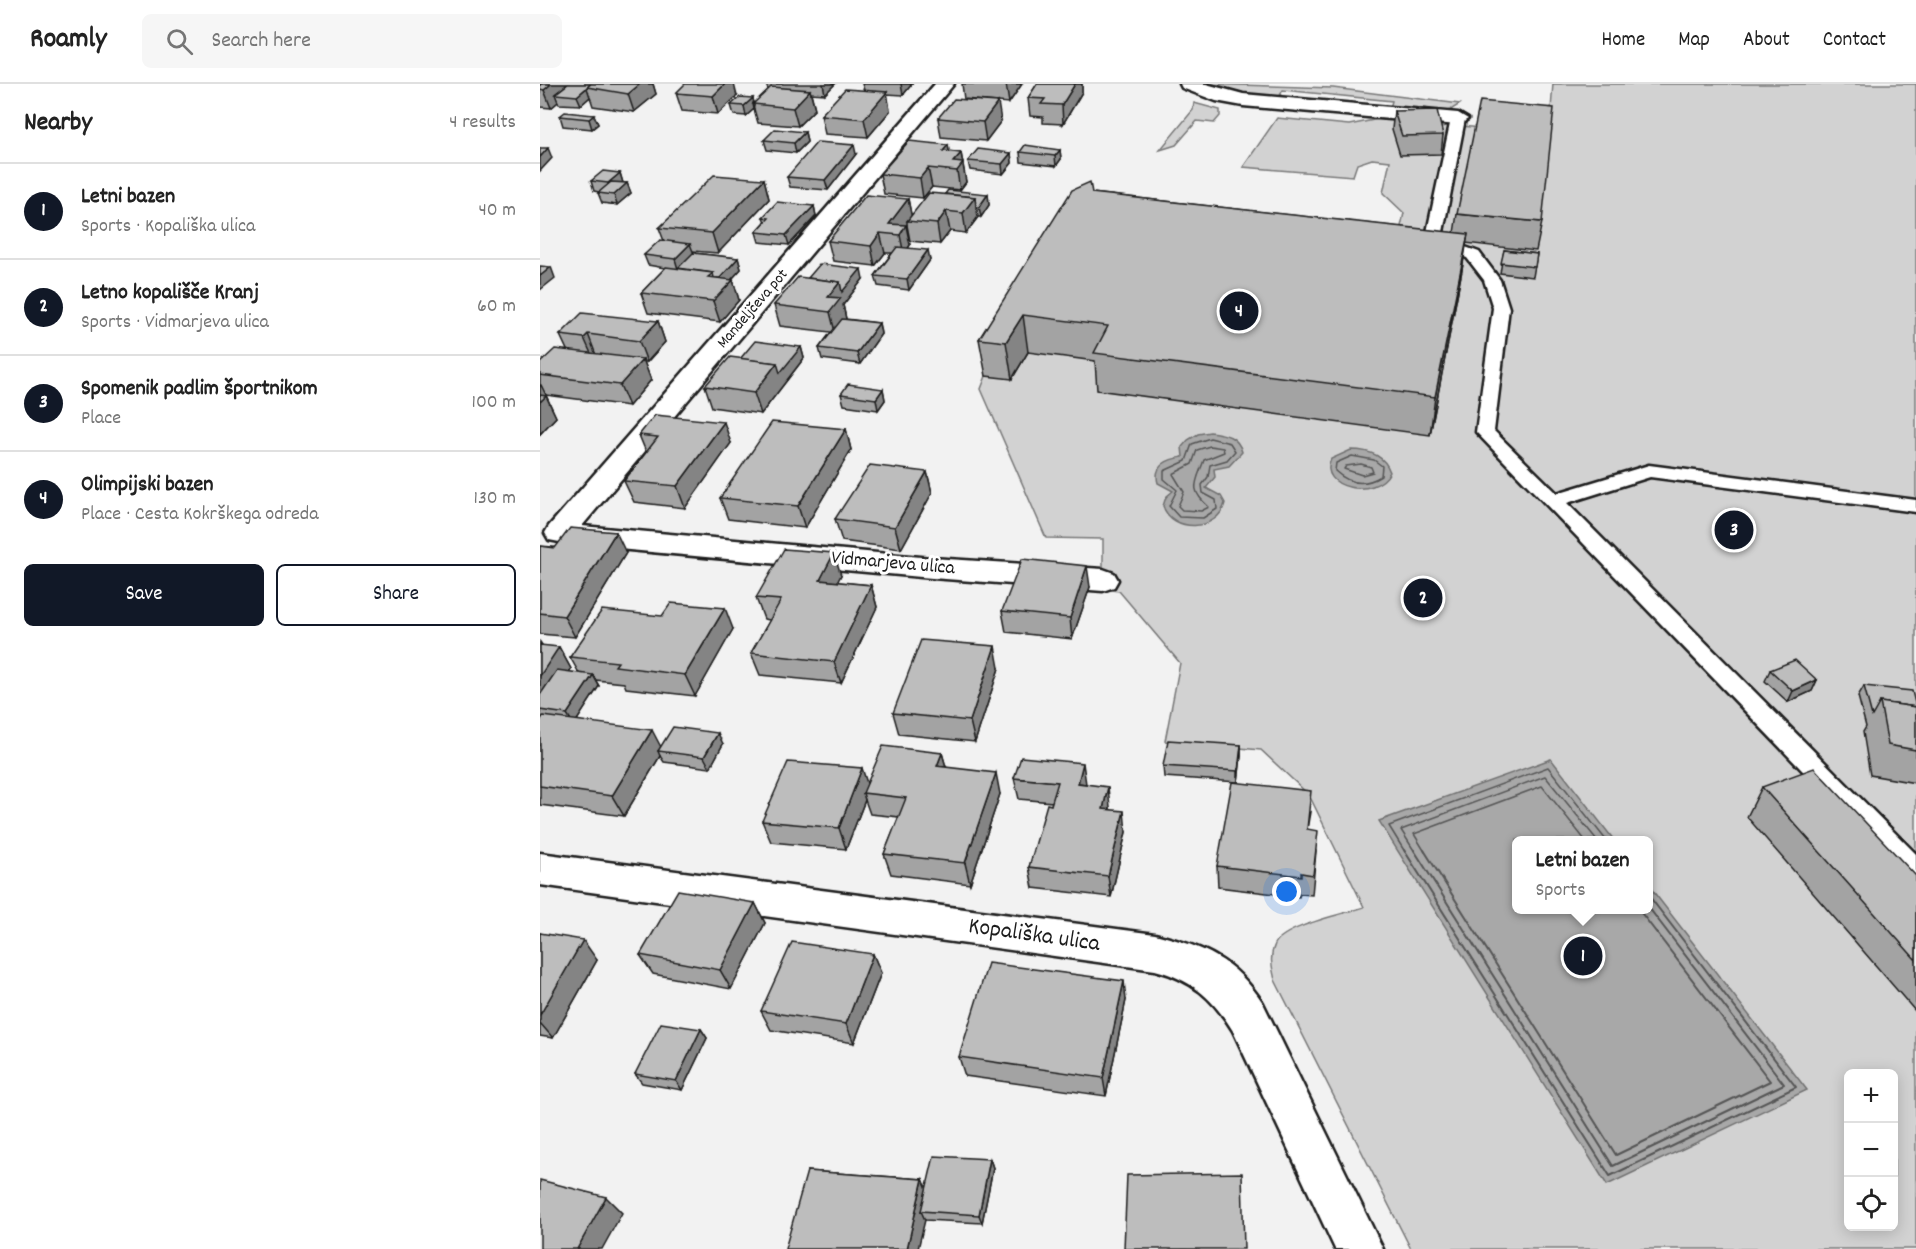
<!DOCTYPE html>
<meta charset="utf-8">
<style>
body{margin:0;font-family:Dekko,sans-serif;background:#f6f6f6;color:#222}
.controls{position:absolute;right:18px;bottom:18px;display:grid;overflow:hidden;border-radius:9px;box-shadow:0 3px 15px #0003}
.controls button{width:54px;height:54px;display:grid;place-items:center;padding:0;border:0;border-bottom:2px solid #e0e0e0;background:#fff;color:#222;font:30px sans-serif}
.you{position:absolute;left:747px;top:808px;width:21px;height:21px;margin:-15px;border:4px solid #fff;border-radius:50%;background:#1a73e8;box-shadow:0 0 0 9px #1a73e833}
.badge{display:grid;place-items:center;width:39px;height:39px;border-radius:50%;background:#111827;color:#fff;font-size:20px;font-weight:700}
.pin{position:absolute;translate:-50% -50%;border:3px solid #fff;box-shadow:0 2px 6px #0006}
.popup{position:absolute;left:972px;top:752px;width:141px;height:78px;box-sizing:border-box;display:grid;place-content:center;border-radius:9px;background:#fff;filter:drop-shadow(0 2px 4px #0005);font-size:20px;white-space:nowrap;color:#767676}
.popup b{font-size:22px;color:#222}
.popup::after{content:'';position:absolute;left:50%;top:100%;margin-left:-12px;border:12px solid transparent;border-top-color:#fff}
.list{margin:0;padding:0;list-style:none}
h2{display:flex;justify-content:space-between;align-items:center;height:78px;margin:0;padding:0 24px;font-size:26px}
h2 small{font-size:20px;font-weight:400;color:#767676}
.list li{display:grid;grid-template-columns:39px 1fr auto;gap:18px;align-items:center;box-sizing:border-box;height:96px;padding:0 24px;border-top:2px solid #e0e0e0}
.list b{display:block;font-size:22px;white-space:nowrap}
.list p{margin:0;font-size:20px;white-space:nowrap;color:#767676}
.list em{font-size:20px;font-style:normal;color:#767676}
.actions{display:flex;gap:12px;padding:18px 24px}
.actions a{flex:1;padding:14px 0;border:2px solid #111827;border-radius:9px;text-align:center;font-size:21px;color:#111827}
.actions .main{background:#111827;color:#fff}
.icon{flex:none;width:33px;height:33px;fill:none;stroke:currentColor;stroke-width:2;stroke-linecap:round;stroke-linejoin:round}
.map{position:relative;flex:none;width:1376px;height:1165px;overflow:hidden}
header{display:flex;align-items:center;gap:36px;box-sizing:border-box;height:84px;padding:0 30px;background:#fff;border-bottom:2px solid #e0e0e0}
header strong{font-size:28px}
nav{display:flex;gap:33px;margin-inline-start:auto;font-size:21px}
.search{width:420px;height:54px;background:#f6f6f6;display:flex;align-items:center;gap:15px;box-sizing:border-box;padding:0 21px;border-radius:9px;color:#767676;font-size:22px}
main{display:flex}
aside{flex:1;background:#fff}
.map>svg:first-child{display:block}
.green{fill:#d2d2d2;stroke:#777;stroke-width:1.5;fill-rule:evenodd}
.water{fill:#a8a8a8;stroke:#707070;stroke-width:1.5}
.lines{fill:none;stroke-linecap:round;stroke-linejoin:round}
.shore-far1{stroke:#545454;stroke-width:1.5}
.shore{stroke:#545454;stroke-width:2}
.lane-casing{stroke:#1c1c1c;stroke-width:5}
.street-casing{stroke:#1c1c1c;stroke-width:5}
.lane{fill:#fff;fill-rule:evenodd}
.street{fill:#fff;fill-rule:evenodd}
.wall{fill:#a3a3a3;stroke:#1c1c1c;stroke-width:1.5}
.shaded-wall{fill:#848484;stroke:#1c1c1c;stroke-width:1.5}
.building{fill:#bdbdbd;stroke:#1c1c1c;stroke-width:1.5}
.labels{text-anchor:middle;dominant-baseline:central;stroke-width:6;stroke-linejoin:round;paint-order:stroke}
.far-street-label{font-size:16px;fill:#1c1c1c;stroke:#fff}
.street-label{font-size:20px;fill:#1c1c1c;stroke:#fff}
.near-street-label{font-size:24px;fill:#1c1c1c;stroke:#fff}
</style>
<header>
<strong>Roamly</strong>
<div class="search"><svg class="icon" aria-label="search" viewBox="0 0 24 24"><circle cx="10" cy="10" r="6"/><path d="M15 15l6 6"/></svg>Search here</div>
<nav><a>Home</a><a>Map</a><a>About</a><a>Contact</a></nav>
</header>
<main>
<aside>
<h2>Nearby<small>4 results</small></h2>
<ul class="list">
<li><span class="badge">1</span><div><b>Letni bazen</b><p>Sports · Kopališka ulica</p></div><em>40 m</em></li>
<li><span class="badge">2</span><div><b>Letno kopališče Kranj</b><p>Sports · Vidmarjeva ulica</p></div><em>60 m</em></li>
<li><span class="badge">3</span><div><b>Spomenik padlim športnikom</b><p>Place</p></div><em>100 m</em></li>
<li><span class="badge">4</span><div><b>Olimpijski bazen</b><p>Place · Cesta Kokrškega odreda</p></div><em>130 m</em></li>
</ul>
<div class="actions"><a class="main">Save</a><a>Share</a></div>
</aside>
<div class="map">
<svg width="1376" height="1165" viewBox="0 0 1376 1165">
<rect width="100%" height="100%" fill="#f2f2f2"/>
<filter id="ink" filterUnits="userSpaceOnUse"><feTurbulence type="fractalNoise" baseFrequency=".0167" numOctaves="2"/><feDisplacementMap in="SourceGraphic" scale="12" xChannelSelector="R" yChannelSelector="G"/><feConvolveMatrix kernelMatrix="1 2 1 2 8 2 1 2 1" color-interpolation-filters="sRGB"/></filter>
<g filter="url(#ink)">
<g class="green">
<polygon points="667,0 793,4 920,20 906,29 850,24 852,17 743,6 739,13 696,9"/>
<path d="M1013 0H1376V1165H871L735 896C732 883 729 873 735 860 744 842 804 830 824 823L769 711 721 666 625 657 640 579 579 507 563 505V455L506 454 441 305 446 292 536 141 860 147 864 129 843 109 850 77 832 75 817 80 813 92 703 83 737 34 809 41 839 35 869 38 895 45 909 41 1009 50ZM977 756H1109V826H977ZM1308 990H1354V1142H1308Z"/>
<polygon points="654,19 680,26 680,32 674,39 657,37 636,61 620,66 653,26"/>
</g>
<g class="water">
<path d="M670 348C685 350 698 352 702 368L689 382 674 385 675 393 666 404 681 412 685 419C678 448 632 449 623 422L626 413 633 407 618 399C613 381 628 375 643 373L642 363 648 356 658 350Z"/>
<path d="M811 366C828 366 844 370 850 388 836 416 777 405 791 375Z"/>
<polygon points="1011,675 1074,756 977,756 977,826 1109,826 1109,802 1267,1006 1067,1101 839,737"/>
</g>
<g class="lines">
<g class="shore-far1">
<polygon points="670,354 690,359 695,367 687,376 670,381 668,393 662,401 663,409 676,416 677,425 663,434 639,433 629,422 637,406 624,395 624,387 646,377 652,360"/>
<path d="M670 362 683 364 684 368 664 376C656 399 648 405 669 423L661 427 642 426 638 422 644 408 633 390 652 380 657 366Z"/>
<path d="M812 372 834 376 842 382 841 392C825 402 809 400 795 387L796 379Z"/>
<polygon points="821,380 831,383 833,388 822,391 804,385 806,382"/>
<polyline points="865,768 849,742 1008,683 1066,756"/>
<polyline points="875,768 861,746 1005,692 1057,756"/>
<polyline points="885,768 874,750 1002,702 1045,756"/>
</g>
<g class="shore">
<polyline points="864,766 1070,1092 1256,1003 1109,812"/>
<polyline points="874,766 1073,1082 1244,1000 1109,824"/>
<polyline points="884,766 1076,1071 1230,997 1099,826"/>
</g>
<defs>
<polygon id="lane" points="918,31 925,35 903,148 909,157 939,168 960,196 969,224 954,347 1017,409 1109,381 1376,416 1376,428 1110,393 1027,419 1376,770 1376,798 1367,795 936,348 953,224 944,196 927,174 898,163 887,148 911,35"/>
<g id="street">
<polygon points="395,0 414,0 42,442 392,474 563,485 574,489 578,496 574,503 563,507 392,494 35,461 9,456 5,449 9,442"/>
<polygon points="640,0 666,0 703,10 918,29 928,35 918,41 703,22 676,17 642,4"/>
<path d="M0 769 615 850C665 863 694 875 723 919L843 1165H795L693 947C673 914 652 896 615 886L0 801Z"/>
</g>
</defs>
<use href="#lane" class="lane-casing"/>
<use href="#street" class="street-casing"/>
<use href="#lane" class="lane"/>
<use href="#street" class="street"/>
</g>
<g class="wall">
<polygon points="0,0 113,0 116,10 94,28 53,22 50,13 41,21 19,20 18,18 11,24 0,23"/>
<polygon points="226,0 295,0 285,10 271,9 275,25 258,42 218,39 214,25 206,32 194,31 191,21 213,14 214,20 228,6"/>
<polygon points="322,0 372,0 363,11 347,10 350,27 328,53 285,50 281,31 324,6"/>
<polygon points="422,0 482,0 469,19 424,15"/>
<polygon points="497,0 542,0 542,8 523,40 503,39 503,33 490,32 488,14"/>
<polygon points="136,9 197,12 178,30 142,27"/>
<polygon points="854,27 903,51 901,70 860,71 852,45"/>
<polygon points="54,31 58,40 52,45 23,42 20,32"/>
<polygon points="398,34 461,37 446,57 401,53"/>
<polygon points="265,48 267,58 256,69 227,66 224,56"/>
<polygon points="408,61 409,67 421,69 426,98 420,106 392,103 383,114 344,110 340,90"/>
<polygon points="520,66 521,75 516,82 481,78 480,68"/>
<polygon points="471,69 472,79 463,90 430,86 428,77"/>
<polygon points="316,70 288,106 250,103 247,93"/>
<polygon points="80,89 83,99 87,99 91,109 77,121 62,119 58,109 59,108 54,107 51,97"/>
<polygon points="224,95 229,115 178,169 153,167 153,169 198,174 201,185 192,195 193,196 199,216 180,238 108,229 101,209 125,184 108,181 104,171 124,157 119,144"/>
<polygon points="552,109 914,149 917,130 1002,138 996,167 926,159 922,186 890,351 557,306 555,277 488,268 472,295 446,292 439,255"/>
<polygon points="405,110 448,110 449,121 441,133 438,133 426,149 410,147 400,160 370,157 367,141 366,142 370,161 368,164 390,176 369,206 338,202 335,192 352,169 345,169 335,182 293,177 288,157 368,115 371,131"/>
<polygon points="274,122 276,132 249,161 219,158 216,148 225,138 223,133"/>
<polygon points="964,166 997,170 993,193 960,189"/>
<polygon points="268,194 323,195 303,221 306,235 339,239 341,250 320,280 282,275 279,264 291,248 240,242 234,221"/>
<polygon points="118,237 125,258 107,278 104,278 111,296 89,322 6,311 16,333 0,350 0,279 27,266 20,251"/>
<polygon points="261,263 264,274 221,330 172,323 165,302"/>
<polygon points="343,305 345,316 338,326 304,321 301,310"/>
<polygon points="306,345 311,366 265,444 188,435 180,414"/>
<polygon points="99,351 191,359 145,424 94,418 84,397 106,368"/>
<polygon points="387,388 392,409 361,465 302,457 295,435"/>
<polygon points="0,462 86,469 35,553 0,550"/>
<polygon points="301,491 297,498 331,501 337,523 301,599 220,591 211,569 230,536 224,535 216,514"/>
<polygon points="550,503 532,555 466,548 462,527"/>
<polygon points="193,545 155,612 86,604 84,599 55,596 59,602 37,636 121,663 183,660 170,684 124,678 120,672 84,732 0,721 0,558 2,562 19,563 31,585 29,588 39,589 30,573"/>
<polygon points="459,584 435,658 359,650 353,629"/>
<polygon points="1230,586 1277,596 1272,607 1248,618 1225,597"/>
<polygon points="1324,602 1376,622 1376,699 1330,691 1323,648 1326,643 1318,612"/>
<polygon points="701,661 701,672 698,698 624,693 623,682"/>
<polygon points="402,669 406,683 460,710 430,800 351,790 344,770 359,733 330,730 325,716 306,765 231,758 222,737 327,699"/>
<polygon points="474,694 546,700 570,723 570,726 586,748 571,813 493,804 489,783 512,718 479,715"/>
<polygon points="1222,703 1376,792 1376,928 1207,733"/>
<polygon points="770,728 767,745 776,767 772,811 760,810 759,813 678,803 677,782"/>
<polygon points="215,819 225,839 191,905 113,890 100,871"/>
<polygon points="0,849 57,876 13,954 0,952"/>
<polygon points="333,870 341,889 314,959 231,946 221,927"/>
<polygon points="586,916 566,1012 425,992 419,973"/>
<polygon points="161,945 167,954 142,1006 102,999 95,990"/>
<polygon points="450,1075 453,1084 442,1139 385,1136 267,1087 383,1095 386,1103"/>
</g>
<g class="shaded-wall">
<polygon points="11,0 28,0 15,10 18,18 11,24 4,6"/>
<polygon points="100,0 113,0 116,10 94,28 88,10"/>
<polygon points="185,0 194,0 197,12 178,30 173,12"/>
<polygon points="283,0 295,0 285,10"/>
<polygon points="361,0 372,0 363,11"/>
<polygon points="466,0 482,0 469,19"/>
<polygon points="535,0 542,0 542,8 523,40 522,21"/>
<polygon points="47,4 50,13 41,21 37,12"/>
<polygon points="270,6 275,25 258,42 253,24"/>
<polygon points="347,8 350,27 328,53 324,35"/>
<polygon points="213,14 214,21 213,20 214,25 206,32 204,22"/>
<polygon points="458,18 461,37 446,57 443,38"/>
<polygon points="54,31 58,40 52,45 49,35"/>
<polygon points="265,48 267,58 256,69 254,59"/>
<polygon points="314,61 316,70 288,106 285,96"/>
<polygon points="408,61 411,80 406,86 403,67"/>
<polygon points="8,64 12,74 0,87 0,73"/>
<polygon points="520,66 521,75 516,82 515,72"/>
<polygon points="421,69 426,98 420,106 417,87 413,78"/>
<polygon points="471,69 472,79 463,90 462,80"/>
<polygon points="388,84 392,103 383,114 380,94"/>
<polygon points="80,89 83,99 71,109 68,99"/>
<polygon points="224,95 229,115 178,169 172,149"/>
<polygon points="87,99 91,109 77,121 74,111"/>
<polygon points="448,110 449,121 441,133 439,123"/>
<polygon points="435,113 438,133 426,149 423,129"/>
<polygon points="368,115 372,135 367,137 367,141 366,142 370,161 364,171 360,151 349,140"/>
<polygon points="274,122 276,132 249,161 246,151"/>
<polygon points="406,127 410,147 400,160 397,140"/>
<polygon points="340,149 345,169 335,182 331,162"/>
<polygon points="928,150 922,186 890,351 895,313"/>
<polygon points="150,160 154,170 138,185 135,175"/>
<polygon points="388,166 390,176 369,206 367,195"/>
<polygon points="198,174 201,185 179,209 176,198"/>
<polygon points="11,183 15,194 0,206 0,192"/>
<polygon points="321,185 323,195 303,221 306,235 295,248 290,228 288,213 300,198"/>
<polygon points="193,196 199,216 180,238 173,217"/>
<polygon points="483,231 488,268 472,295 466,258"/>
<polygon points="118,237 125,258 107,278 99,257"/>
<polygon points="339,239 341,250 320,280 317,269"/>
<polygon points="48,250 56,271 53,274 44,254"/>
<polygon points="261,263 264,274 221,330 214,309 237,279"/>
<polygon points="103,275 111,296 89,322 80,301"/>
<polygon points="0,301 1,301 6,311 0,317"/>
<polygon points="343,305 345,316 338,326 336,315"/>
<polygon points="6,312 16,333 0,350 0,318"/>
<polygon points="184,338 191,359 145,424 137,402"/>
<polygon points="306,345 311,366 265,444 258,422"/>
<polygon points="387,388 392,409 361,465 355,443"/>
<polygon points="76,448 86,469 35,553 24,532"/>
<polygon points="294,469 301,491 287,518 280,496"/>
<polygon points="547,482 550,503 532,555 530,534"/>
<polygon points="331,501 337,523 301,599 294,578"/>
<polygon points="185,524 193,545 155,612 145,591"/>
<polygon points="0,558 4,564 19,563 31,585 4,626 0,626"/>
<polygon points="455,562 459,584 435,658 430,637"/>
<polygon points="53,591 59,602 34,641 27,630"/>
<polygon points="1277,596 1272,607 1248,618 1253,607"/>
<polygon points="112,646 123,667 118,667 120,672 84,732 72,712"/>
<polygon points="178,649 183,660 170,684 164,673"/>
<polygon points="701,661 701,672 698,698 698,687"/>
<polygon points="402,669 408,690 397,682"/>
<polygon points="543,679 546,700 538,699"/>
<polygon points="322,684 329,705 323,709 325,716 306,765 299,744"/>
<polygon points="456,689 460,710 430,800 425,779"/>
<polygon points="568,703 570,723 566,746 563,725"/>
<polygon points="584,727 586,748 571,813 568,792"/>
<polygon points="215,819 225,839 191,905 180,886"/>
<polygon points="43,856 57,876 13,954 0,939 0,931"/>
<polygon points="333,870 341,889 314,959 306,940"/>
<polygon points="584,897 586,916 566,1012 563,994"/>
<polygon points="161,945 167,954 142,1006 136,997"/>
<polygon points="450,1075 453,1084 442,1139 439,1131"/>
<polygon points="383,1095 390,1112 381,1127 385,1136 378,1165 367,1165"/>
<polygon points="66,1113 82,1129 62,1165 37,1165"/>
</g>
<g class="building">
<polygon points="0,0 11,0 4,6 0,5"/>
<polygon points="28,0 51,0 37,12 15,10"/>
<polygon points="51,0 100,0 88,10 47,3"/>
<polygon points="145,0 185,0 173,12 136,9"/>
<polygon points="497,0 535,0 522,21 501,20 505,15 488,14"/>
<polygon points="231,3 270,6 253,24 213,20"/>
<polygon points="305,5 347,8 324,35 281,31"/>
<polygon points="200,13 213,14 204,22 191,21"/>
<polygon points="414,15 458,18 443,38 398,34"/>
<polygon points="940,17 1014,24 1002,138 917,130"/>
<polygon points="897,26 903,51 862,52 854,27"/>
<polygon points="25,28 54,31 49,35 20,32"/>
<polygon points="235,45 265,48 254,59 224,56"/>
<polygon points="369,57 408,61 403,67 421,69 413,78 423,79 417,87 388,84 380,94 340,90"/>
<polygon points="277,58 314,61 285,96 247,93"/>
<polygon points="485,61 520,66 515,72 480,68"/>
<polygon points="0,64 8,64 0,73"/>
<polygon points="438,65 471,69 462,80 428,77"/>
<polygon points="63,87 80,89 68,99 51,97"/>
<polygon points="174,91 224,95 172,149 119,144"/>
<polygon points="71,98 87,99 74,111 58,109"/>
<polygon points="550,98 552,109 928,150 895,313 554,269 568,242 483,231 466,258 439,255 532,106"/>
<polygon points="408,106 448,110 439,123 436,123 435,113 405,110"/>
<polygon points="389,109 435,113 423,129 406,127 397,140 367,137"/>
<polygon points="326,111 368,115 349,140 366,141 360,151 340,149 331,162 288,157"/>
<polygon points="237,118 274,122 246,151 216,148 229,134 223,133"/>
<polygon points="120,156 150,160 135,175 104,171"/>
<polygon points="357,163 388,166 367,195 335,192"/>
<polygon points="964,166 997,170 995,183 961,179"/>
<polygon points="153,169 198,174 180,194 174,194 173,189 138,184"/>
<polygon points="280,180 321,185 302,208 300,198 268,194"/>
<polygon points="0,182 11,183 0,192"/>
<polygon points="126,183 173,189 168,193 193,196 173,217 101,209"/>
<polygon points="258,193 300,198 288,213 301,214 290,228 234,221"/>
<polygon points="42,229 118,237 99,257 48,250 44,254 20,251"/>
<polygon points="302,235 339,239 317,269 279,264"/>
<polygon points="215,257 261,263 240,289 237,279 200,275"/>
<polygon points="15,265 103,275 80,301 0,291 0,279"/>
<polygon points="190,273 237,279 214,309 165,302"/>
<polygon points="308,300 343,305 336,315 301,310"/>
<polygon points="0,311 6,312 0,318"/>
<polygon points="115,331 184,338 137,402 84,397 118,353 99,351"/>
<polygon points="232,338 306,345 258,422 180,414"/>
<polygon points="330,381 387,388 355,443 295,435"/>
<polygon points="30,444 76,448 24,532 0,529 0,462 15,464"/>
<polygon points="244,465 294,469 280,496 331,501 294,578 211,569 241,516 216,514"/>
<polygon points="482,475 547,482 530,534 462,527"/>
<polygon points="131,519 185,524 145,591 75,582 78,578 30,573 62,526 122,532"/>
<polygon points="381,556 455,562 430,637 353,629"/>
<polygon points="0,561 19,563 0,592"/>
<polygon points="1255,576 1277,596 1253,607 1230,586"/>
<polygon points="17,586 53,591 27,630 0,626 0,611"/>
<polygon points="1324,602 1372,607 1376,623 1340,618 1332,632"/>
<polygon points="1340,618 1376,623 1376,666 1348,661"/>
<polygon points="3,632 112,646 72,712 0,702 0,637"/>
<polygon points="133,643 178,649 164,673 118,667"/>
<polygon points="628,656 701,661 698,687 623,682"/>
<polygon points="343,662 402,669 397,682 456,689 425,779 344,770 366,714 323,709"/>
<polygon points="481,673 543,679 538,699 568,703 563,725 584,727 568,792 489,783 507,720 511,721 518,698 474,694"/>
<polygon points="248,678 322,684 299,744 222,737"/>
<polygon points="1274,684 1376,792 1376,876 1222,703"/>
<polygon points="692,698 771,707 767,745 778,747 773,791 761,789 761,792 677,782"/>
<polygon points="138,806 215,819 180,886 100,871"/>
<polygon points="0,849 43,856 0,931"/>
<polygon points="252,858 333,870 306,940 221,927"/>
<polygon points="448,879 584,897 563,994 419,973"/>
<polygon points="121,939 161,945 136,997 95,990"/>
<polygon points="394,1072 450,1075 439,1131 381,1127"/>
<polygon points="267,1087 383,1095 367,1165 245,1165"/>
<polygon points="702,1089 704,1165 584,1165 587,1091"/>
<polygon points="0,1096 66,1113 37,1165 0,1165"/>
</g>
</g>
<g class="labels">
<g class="far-street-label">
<text transform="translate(213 225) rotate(-49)">Mandeljčeva pot</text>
</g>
<g class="street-label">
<text transform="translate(353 480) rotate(5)">Vidmarjeva ulica</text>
</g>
<g class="near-street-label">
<text transform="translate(494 852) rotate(8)">Kopališka ulica</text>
</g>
</g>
</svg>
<div class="controls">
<button>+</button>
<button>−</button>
<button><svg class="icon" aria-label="locate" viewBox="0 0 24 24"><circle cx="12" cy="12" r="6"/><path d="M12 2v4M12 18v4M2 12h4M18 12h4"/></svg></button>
</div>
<div class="you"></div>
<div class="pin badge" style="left:1043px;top:872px">1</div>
<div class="popup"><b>Letni bazen</b>Sports</div>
<div class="pin badge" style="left:883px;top:514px">2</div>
<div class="pin badge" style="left:1194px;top:446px">3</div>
<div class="pin badge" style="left:699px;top:227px">4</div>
</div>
</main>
